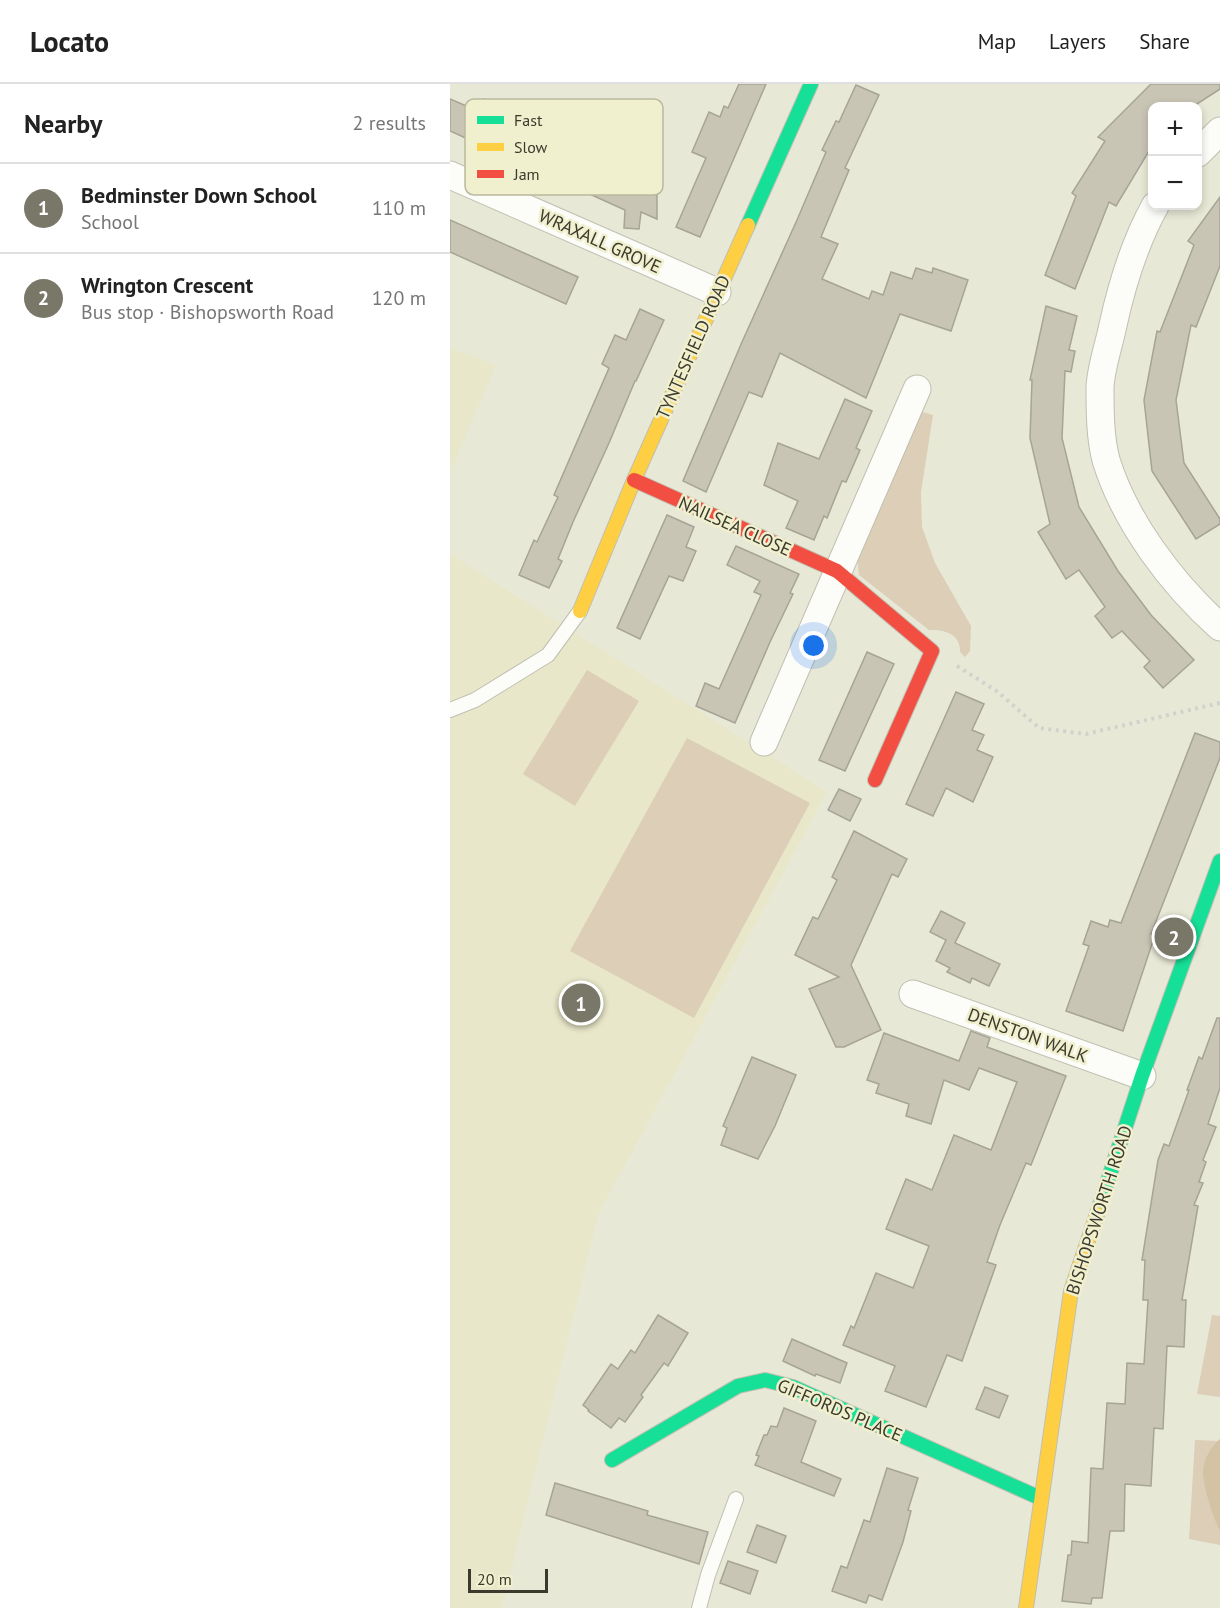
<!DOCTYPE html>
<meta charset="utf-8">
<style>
body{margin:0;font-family:"PT Sans",sans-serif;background:#f6f6f6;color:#222}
.controls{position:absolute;right:18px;top:18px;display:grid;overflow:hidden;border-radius:12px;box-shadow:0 3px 9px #0003}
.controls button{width:54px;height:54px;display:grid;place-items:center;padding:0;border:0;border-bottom:2px solid #e0e0e0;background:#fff;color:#222;font:30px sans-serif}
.scale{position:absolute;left:18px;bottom:15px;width:80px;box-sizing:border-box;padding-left:6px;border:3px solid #3b3a2d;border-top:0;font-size:16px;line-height:21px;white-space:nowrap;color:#3b3a2d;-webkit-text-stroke:4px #f0efce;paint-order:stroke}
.you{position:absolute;left:364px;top:562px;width:21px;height:21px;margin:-15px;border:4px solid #fff;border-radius:50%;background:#1a73e8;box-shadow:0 0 0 9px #1a73e833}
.badge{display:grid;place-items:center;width:39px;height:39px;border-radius:50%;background:#787768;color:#fff;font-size:20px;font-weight:700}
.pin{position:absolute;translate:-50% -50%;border:3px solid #fff;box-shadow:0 2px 6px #0006}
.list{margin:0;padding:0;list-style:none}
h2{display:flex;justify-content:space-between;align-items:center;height:78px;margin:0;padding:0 24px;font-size:26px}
h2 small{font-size:20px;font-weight:400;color:#767676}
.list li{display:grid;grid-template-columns:39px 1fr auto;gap:18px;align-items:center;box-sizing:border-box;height:90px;padding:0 24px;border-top:2px solid #e0e0e0}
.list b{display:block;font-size:22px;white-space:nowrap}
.list p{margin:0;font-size:20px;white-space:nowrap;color:#767676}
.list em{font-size:20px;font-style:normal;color:#767676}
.map{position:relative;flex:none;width:770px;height:1524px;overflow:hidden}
header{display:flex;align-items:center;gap:36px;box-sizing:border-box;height:84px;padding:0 30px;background:#fff;border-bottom:2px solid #e0e0e0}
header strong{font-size:28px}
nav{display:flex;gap:33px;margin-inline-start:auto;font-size:21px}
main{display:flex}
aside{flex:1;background:#fff}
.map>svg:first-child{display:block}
.built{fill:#e8e7c9}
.green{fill:#dcceb7}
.forest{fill:#d4c2a5}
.building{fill:#c9c5b5;stroke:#a6a496;stroke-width:1.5}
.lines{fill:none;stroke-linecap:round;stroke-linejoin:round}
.lane-casing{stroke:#c0bfb1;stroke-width:16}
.street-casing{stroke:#c0bfb1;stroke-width:29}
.fast-casing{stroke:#c0bfb1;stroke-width:16}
.slow-casing{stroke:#c0bfb1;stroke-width:16}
.jam-casing{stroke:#c0bfb1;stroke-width:16}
.path{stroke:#d2d2cd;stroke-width:4;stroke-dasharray:3 4.5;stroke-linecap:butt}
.lane{stroke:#fcfcf9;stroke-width:14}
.street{stroke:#fcfcf9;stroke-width:27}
.fast{stroke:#16e098;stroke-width:14}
.slow{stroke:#ffcf43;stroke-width:14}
.jam{stroke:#f24e42;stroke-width:14}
.labels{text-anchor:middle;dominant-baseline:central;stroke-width:5;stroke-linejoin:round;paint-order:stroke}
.street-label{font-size:18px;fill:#3b3a2d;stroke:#f0efce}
.key{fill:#f0efce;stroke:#bab99e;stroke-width:1.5}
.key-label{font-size:16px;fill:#3b3a2d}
</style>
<header>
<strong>Locato</strong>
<nav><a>Map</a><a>Layers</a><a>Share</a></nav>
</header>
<main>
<aside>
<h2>Nearby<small>2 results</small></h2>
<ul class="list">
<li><span class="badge">1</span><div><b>Bedminster Down School</b><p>School</p></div><em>110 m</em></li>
<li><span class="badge">2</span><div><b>Wrington Crescent</b><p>Bus stop · Bishopsworth Road</p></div><em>120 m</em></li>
</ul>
</aside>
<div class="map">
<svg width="770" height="1524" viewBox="0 0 770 1524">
<rect width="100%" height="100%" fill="#e8e8d6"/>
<g class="built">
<polygon points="0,264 46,281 0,388"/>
<polygon points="0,470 377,708 148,1131 52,1524 0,1524"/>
</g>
<g class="green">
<path d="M469 327 483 331 471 408 472 443 485 479 521 542 520 567 515 573 510 568C511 550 494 545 479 546L409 491 407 472Z"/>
<polygon points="137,586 189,617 125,722 73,690"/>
<polygon points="237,654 360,719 244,934 120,867"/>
<polygon points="762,1231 770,1232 770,1313 747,1310"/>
<polygon points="745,1356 770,1357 770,1461 739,1455"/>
</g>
<path class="forest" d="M770 1355V1447C763 1434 753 1402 753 1388 753 1376 761 1362 770 1355Z"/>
<g class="building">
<polygon points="289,0 316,0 250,153 226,143 256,74 242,68 259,28 270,33 274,22 278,24"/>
<polygon points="701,0 770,0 770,5 744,22 702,22 702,62 666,122 659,118 625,205 595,191 626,112 622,109 655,57 648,53"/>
<polygon points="406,1 429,11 395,84 399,86 371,153 388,160 372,195 419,215 422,207 433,211 441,188 462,195 466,184 482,189 483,184 518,196 501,247 450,230 416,314 330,269 312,313 299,308 256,408 233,397 292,258 347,136 376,68 372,66 386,37 389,38"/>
<polygon points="0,15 28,27 34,15 53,24 50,30 133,61 176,81 176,78 198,81 194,106 207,105 207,135 191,128 189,145 174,144 175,126 0,47"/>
<polygon points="770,113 770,182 746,243 741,241 726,316 734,379 770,435 770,440 746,455 702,387 694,316 707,247 710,248 744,161 738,157"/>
<polygon points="0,136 128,193 116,220 0,168"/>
<polygon points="596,222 627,232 619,266 625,267 621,288 615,287 612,354 629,423 668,487 701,531 744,576 713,604 694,583 700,577 672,547 662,554 645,532 655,523 629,486 616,495 588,448 600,440 580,354 582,296 580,296"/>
<polygon points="190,225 214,236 186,297 185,297 159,359 123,438 108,475 112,477 99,504 69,491 84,456 87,458 108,413 104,411 159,284 152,280 165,251 176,256"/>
<polygon points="395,315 422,327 406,364 410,366 396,398 392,397 377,434 374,432 364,456 336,444 348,417 314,401 328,359 369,375"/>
<polygon points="217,431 244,443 236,463 246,467 233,497 219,492 190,555 167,544"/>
<polygon points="286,462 349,490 340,509 343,510 320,558 285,639 246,622 255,599 269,605 311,511 304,508 310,497 277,481"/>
<polygon points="417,568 444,580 395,687 369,676"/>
<polygon points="506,608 534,620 522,646 534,651 527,666 543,673 523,718 496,704 483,732 456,720"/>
<polygon points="745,649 770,658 770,674 701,850 705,851 673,947 616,927 639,862 633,860 641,837 658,843 660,836 671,839"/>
<polygon points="389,705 411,715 400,737 378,726"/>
<polygon points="404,747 457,775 448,793 442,790 401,881 431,946 394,963 386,963 359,905 389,893 345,871 363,833 368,835 387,796 382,793"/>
<polygon points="491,827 515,839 505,859 550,880 539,902 522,894 520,899 497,888 500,884 486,877 496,856 480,848"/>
<polygon points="767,934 770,934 770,1004 758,1040 766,1043 753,1076 756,1078 749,1098 753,1099 744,1121 748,1122 732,1216 736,1216 734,1263 717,1262 713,1345 704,1344 701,1402 675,1400 674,1447 660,1447 652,1514 642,1514 641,1520 612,1517 618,1471 621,1471 622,1457 638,1459 641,1384 653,1385 657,1319 675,1320 677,1279 694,1280 698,1216 693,1216 695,1176 692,1176 708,1076 714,1060 719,1062 739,1006 737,1006 749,973 752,975"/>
<polygon points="521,947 540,954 537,963 616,992 581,1081 576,1079 550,1141 537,1178 546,1181 512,1277 497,1271 476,1323 435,1307 445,1282 393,1261 401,1242 404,1244 426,1189 463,1204 479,1162 436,1145 456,1095 482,1106 504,1051 541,1066 567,998 529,984 519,1006 494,996 481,1040 456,1032 459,1020 426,1009 429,1000 417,996 434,949 509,977"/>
<polygon points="302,973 346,991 325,1042 308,1075 271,1061 277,1044 273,1042"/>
<polygon points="208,1231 238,1249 218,1282 214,1279 191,1311 193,1313 175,1338 169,1334 161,1344 138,1327 139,1326 133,1321 161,1280 168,1285 181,1266 185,1269"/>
<polygon points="342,1255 397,1279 390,1299 366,1290 365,1292 333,1277"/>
<polygon points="535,1303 558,1312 549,1334 526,1325"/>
<polygon points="334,1324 366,1337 351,1378 391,1395 384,1412 305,1381 309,1372 306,1371 314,1351 317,1351 321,1342 327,1343"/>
<polygon points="437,1384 468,1394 458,1426 461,1427 453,1458 432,1516 419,1511 416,1519 382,1507 391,1482 397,1484 414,1436 420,1438"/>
<polygon points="105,1399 198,1427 197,1431 258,1448 249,1480 96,1431"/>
<polygon points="307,1441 336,1452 326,1479 297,1468"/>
<polygon points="278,1477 308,1487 300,1510 270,1499"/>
</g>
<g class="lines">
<defs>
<g id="lane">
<polyline points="0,626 25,616 98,571 130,527"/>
<polyline points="249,1524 258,1491 286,1415"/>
</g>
<g id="street">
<polyline points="748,69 770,47"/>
<polyline points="0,91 267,208"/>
<path d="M705 122C685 158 672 200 663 241 659 261 651 283 650 303 650 327 650 353 656 376 675 438 722 500 770 543"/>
<polyline points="314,658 467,305"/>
<polyline points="463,910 692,992"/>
</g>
<g id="fast">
<polyline points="298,141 361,0"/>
<polyline points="647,1130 692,992 770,777"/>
<polyline points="162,1376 288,1302 315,1296 343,1303 590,1414"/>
</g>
<g id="slow">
<polyline points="130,527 184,396 298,141"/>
<polyline points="576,1524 621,1207 647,1130"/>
</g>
<polyline id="jam" points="184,396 387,487 482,567 425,696"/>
</defs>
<use href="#lane" class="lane-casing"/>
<use href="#street" class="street-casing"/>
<use href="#fast" class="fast-casing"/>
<use href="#slow" class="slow-casing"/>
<use href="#jam" class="jam-casing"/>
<polyline class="path" points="507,582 548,608 589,644 636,650 770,619"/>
<use href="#lane" class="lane"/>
<use href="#street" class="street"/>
<use href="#fast" class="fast"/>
<use href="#slow" class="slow"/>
<use href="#jam" class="jam"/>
</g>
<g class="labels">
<g class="street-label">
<text transform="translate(150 157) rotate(24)">WRAXALL GROVE</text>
<text transform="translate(243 263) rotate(-66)">TYNTESFIELD ROAD</text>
<text transform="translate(285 442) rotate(24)">NAILSEA CLOSE</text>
<text transform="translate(578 951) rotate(20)">DENSTON WALK</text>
<text transform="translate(649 1126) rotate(-72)">BISHOPSWORTH ROAD</text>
<text transform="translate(390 1326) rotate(23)">GIFFORDS PLACE</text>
</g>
</g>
<rect x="15" y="15" width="198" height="96" rx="9" class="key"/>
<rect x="27" y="32" width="27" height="8" fill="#16e098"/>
<rect x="27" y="59" width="27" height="8" fill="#ffcf43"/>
<rect x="27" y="86" width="27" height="8" fill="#f24e42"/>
<g class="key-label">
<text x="64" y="42">Fast</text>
<text x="64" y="69">Slow</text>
<text x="64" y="96">Jam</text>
</g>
</svg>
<div class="controls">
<button>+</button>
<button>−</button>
</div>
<div class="scale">20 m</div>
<div class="you"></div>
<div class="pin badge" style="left:131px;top:919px">1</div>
<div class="pin badge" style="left:724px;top:853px">2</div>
</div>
</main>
